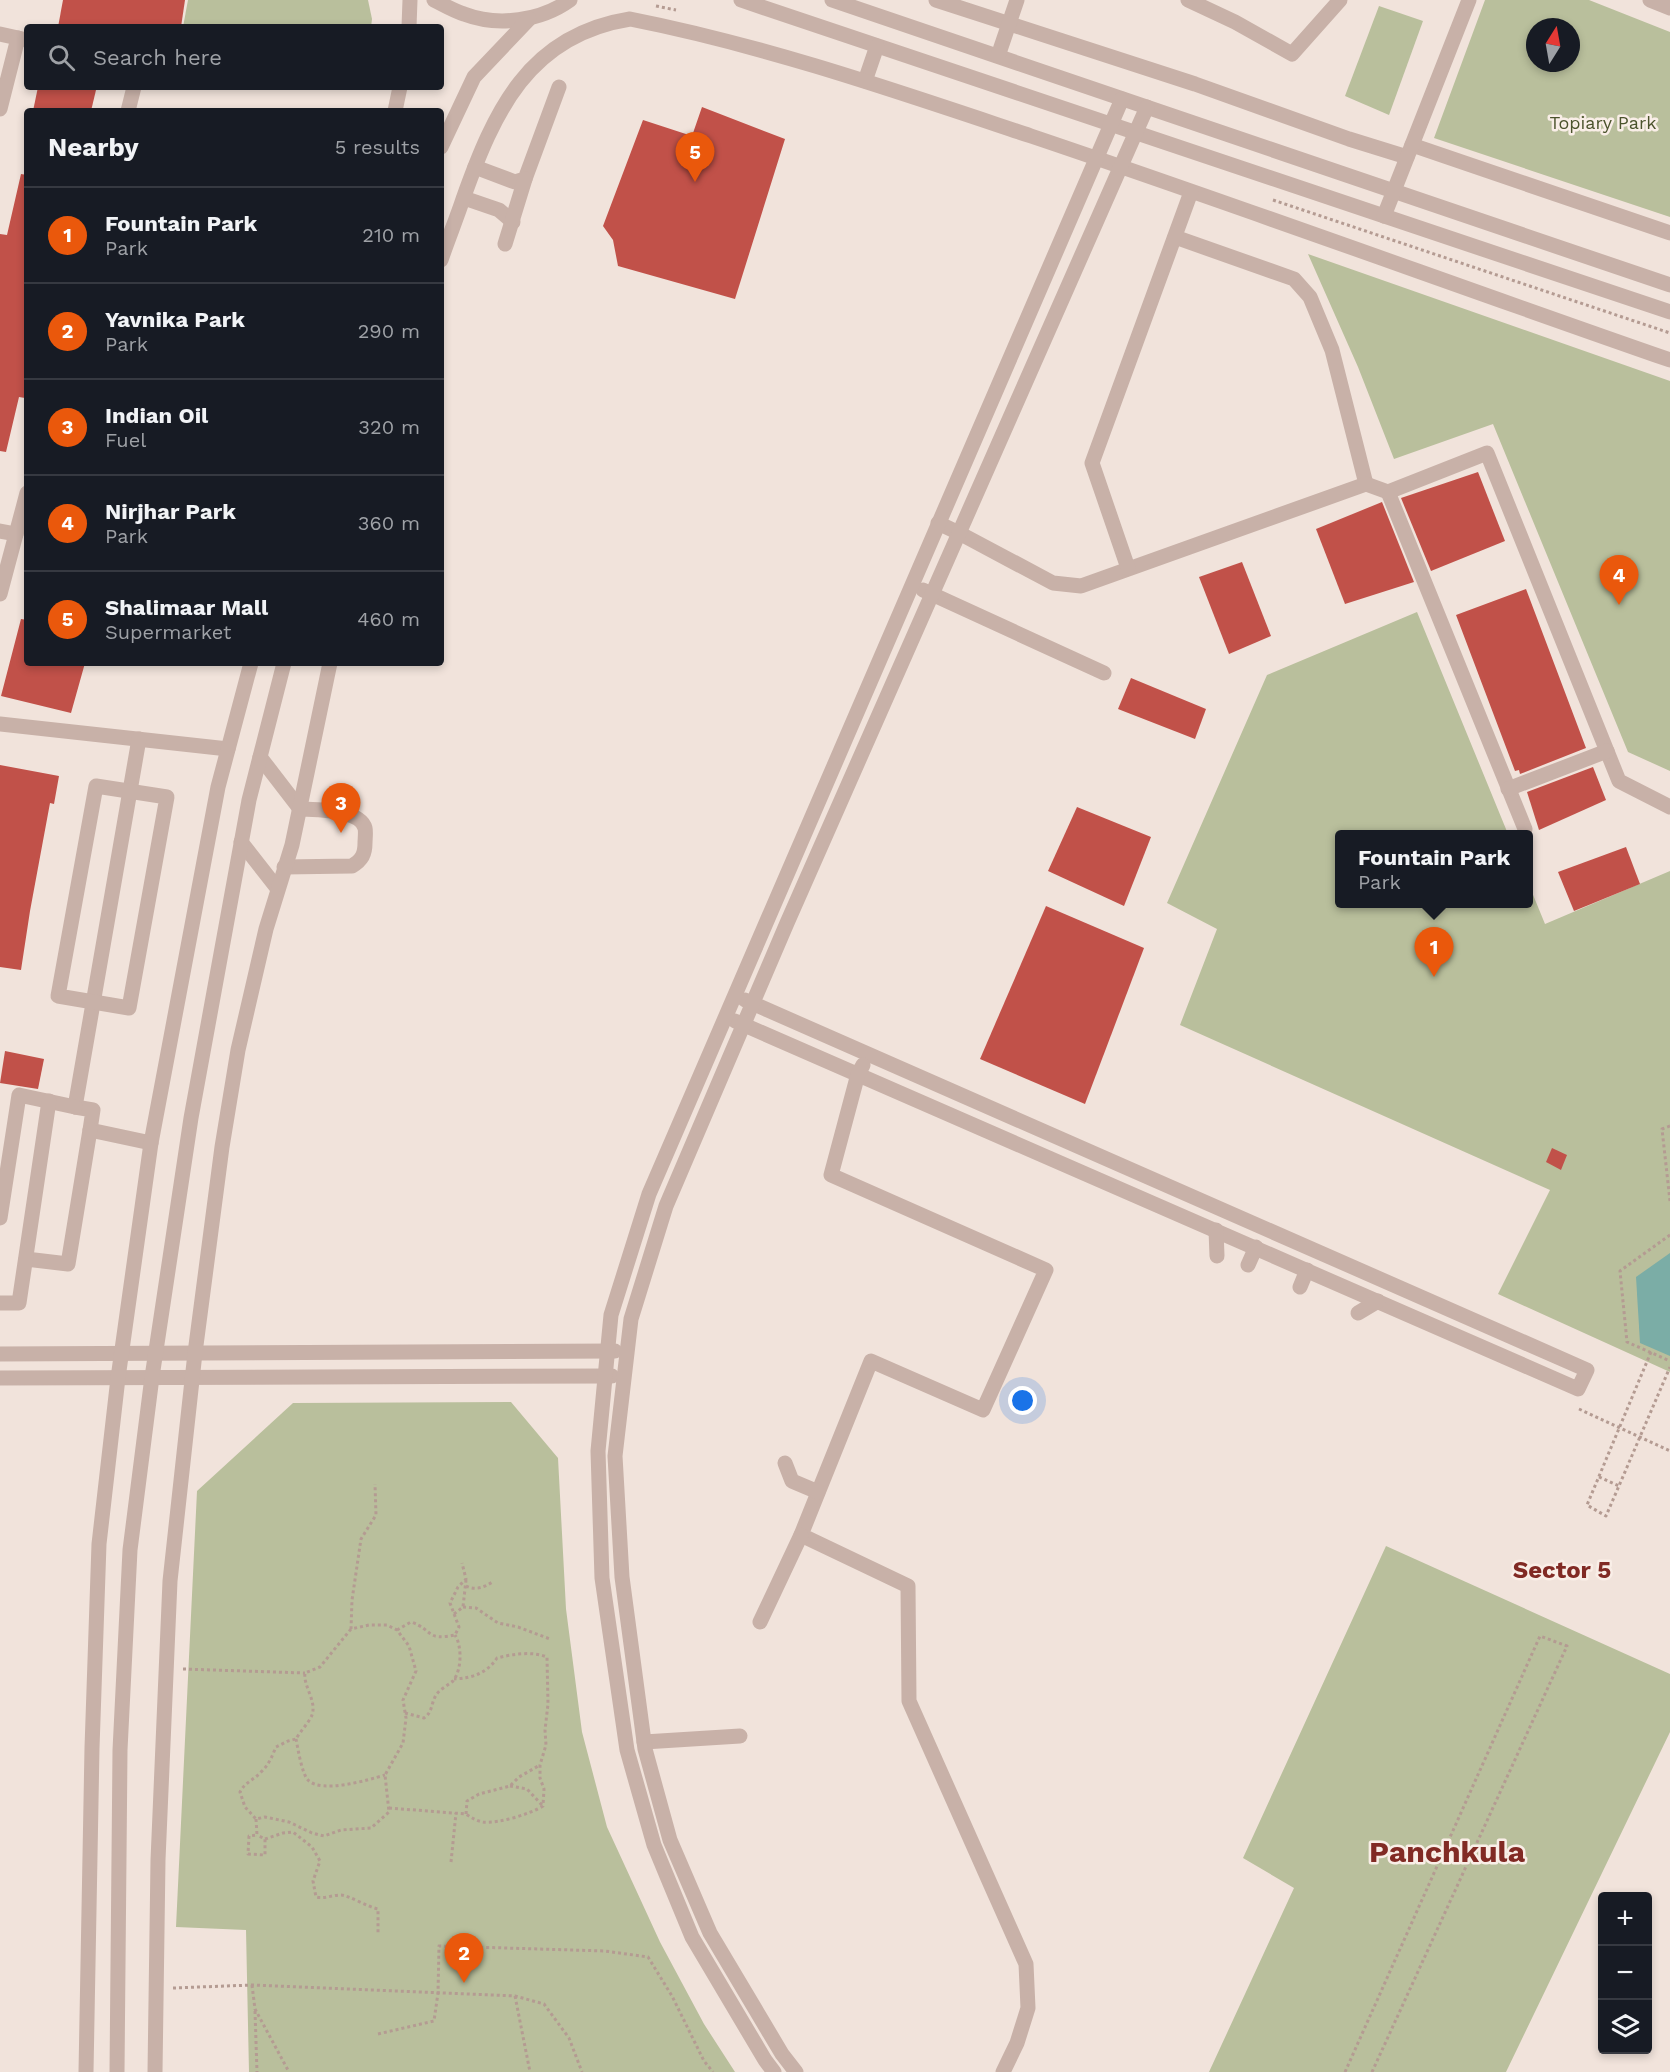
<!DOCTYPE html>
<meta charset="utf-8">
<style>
body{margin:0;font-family:"Work Sans",sans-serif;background:#242831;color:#f1f3f6}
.controls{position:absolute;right:18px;bottom:18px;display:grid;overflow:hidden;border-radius:6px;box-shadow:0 3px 9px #0003}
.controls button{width:54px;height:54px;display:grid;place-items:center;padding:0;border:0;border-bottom:2px solid #363941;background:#171b24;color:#f1f3f6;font:30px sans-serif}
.compass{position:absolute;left:1526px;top:18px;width:54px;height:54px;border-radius:50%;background:#171b24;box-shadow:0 3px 9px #0003;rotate:11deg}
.you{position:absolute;left:1023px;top:1401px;width:21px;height:21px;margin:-15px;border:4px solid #fff;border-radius:50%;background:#1a73e8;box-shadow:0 0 0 9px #1a73e833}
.badge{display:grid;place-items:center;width:39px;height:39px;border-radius:50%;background:#ea580c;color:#fff;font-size:20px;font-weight:700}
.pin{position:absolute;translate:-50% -50px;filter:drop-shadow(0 2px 3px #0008)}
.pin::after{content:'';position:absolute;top:32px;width:21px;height:18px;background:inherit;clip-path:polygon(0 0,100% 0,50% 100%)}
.popup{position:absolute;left:1335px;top:830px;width:198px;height:78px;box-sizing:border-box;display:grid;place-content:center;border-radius:6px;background:#171b24;filter:drop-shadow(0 2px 4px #0005);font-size:20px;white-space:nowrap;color:#9ea1a6}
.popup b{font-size:22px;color:#f1f3f6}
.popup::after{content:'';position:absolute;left:50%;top:100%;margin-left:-12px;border:12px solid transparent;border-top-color:#171b24}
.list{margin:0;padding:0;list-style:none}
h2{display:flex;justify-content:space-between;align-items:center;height:78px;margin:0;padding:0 24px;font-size:26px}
h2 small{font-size:20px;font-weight:400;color:#9ea1a6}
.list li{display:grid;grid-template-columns:39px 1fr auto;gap:18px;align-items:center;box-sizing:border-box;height:96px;padding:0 24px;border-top:2px solid #363941}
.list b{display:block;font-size:22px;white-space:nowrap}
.list p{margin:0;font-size:20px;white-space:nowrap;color:#9ea1a6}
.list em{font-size:20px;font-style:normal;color:#9ea1a6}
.icon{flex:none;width:33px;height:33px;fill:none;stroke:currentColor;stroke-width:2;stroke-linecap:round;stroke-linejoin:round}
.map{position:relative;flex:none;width:1670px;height:2072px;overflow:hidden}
.search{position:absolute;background:#171b24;box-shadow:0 3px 9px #0003;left:24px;top:24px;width:420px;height:66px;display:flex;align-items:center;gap:15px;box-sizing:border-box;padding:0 21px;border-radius:6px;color:#9ea1a6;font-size:22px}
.panel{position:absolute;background:#171b24;box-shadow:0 3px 9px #0003;left:24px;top:108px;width:420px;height:558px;border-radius:6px}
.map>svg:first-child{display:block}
.green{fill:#b9bf9c;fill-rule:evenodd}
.water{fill:#7bada6}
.building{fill:#c15149}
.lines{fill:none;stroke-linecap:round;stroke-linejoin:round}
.path{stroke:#b49b92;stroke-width:3;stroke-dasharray:3 3;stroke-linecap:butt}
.minor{stroke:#c8b1a8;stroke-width:15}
.labels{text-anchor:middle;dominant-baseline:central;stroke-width:5;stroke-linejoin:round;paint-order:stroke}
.park-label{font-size:18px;fill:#4b532c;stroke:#f9eee7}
.district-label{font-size:24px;font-weight:bold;fill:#812a24;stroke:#f9eee7}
.town-label{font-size:30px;font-weight:bold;fill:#812a24;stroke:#f9eee7}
</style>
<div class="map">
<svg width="1670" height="2072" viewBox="0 0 1670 2072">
<rect width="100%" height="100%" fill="#f1e3db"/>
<g class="green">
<polygon points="188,0 368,0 372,19 371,27 183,27"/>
<path d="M1485 0H1589L1670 32V217L1434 138ZM1535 27H1571V63H1535Z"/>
<polygon points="1379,6 1423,21 1389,115 1345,96"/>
<polygon points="1308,254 1670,381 1670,771 1628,752 1493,424 1394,459 1358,367"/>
<polygon points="1417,612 1508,834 1340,834 1340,904 1528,904 1529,885 1545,924 1670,871 1670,1372 1498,1294 1550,1190 1180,1025 1217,929 1167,903 1267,675"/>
<polygon points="511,1402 558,1458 566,1609 582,1732 607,1827 660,1942 704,2024 735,2072 249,2072 246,1930 176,1927 197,1491 293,1403"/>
<polygon points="1386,1546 1670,1674 1670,1732 1506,2072 1209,2072 1294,1888 1243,1858"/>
</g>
<polygon class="water" points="1670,1253 1670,1356 1640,1343 1636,1277"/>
<g class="building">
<polygon points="63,0 185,0 181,27 58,27"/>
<polygon points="38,87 81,87 96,90 91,111 33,111"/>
<polygon points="702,107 785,139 735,299 618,266 613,240 603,226 643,120 692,136"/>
<polygon points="21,174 27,175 27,387 25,398 19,397 6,452 0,451 0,234 7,235"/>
<polygon points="1478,472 1505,541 1431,571 1401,498"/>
<polygon points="1382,502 1414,582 1345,604 1316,529"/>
<polygon points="1242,562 1271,636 1229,654 1199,577"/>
<polygon points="1526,589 1586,748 1520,774 1519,770 1515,771 1456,615"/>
<polygon points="21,619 27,620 27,663 85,663 71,713 1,696"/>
<polygon points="1131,678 1206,709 1195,739 1118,709"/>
<polygon points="0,765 59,776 54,804 50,803 30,911 21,970 0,967"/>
<polygon points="1593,767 1606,800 1539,830 1527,792"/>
<polygon points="1077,807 1151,837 1124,906 1048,871"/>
<polygon points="1626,847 1640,884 1574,911 1558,872"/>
<polygon points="1046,906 1144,948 1085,1104 980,1059"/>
<polygon points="5,1051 44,1059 38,1089 0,1083"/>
<polygon points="1552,1148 1567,1155 1561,1170 1546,1162"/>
</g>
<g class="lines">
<g class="path">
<polyline points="656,6 676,10"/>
<polyline points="1273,200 1670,333"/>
<polyline points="1670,1126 1662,1129 1670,1201"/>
<polyline points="1670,1235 1620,1271 1627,1342 1670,1361"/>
<polyline points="1651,1352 1587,1505 1606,1516 1670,1367"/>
<polyline points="1579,1409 1670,1451"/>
<polyline points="1599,1477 1619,1486"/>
<path d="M466 1586C476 1591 485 1587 494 1581"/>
<polyline points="463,1607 476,1608 498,1623 518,1627 550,1639"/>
<polyline points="454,1614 463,1607 466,1580"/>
<path d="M351 1629 320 1667 305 1673C303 1686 317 1701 312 1715 310 1721 299 1733 296 1739L288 1741 276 1747C272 1756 269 1765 261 1772 254 1780 245 1782 240 1792L245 1807 256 1819 265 1817 289 1822 312 1833 324 1836 341 1830 371 1828 389 1812 385 1775 403 1743 406 1718 403 1700 416 1671 409 1646 397 1630 387 1625H369L351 1629 352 1600 361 1539 376 1515 375 1484"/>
<path d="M397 1630 411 1622C434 1630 425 1641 455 1635L459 1627 450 1603 458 1587 466 1579 462 1563"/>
<polyline points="183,1669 305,1673"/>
<path d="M405 1713 424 1718C432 1713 431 1705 435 1697 438 1690 447 1686 453 1681 462 1670 462 1646 455 1635"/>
<path d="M296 1739C298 1749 302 1774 308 1780 321 1794 368 1780 385 1775"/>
<polyline points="510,1786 527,1789 542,1805"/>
<path d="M389 1808 466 1814C472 1818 477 1821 483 1822 498 1824 530 1814 543 1806L544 1789 540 1778V1765L546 1745 545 1730 548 1704 547 1657C532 1651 513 1654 497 1658 487 1673 473 1678 454 1679"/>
<polyline points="466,1814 467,1801 479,1794 510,1786 519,1777 540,1765"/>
<polyline points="256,1819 257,1835 249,1836 248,1854 265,1855 265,1839 257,1835"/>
<path d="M265 1839 283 1833 293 1832 312 1847 320 1861 313 1881 316 1897C325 1899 332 1895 341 1895 348 1895 368 1907 378 1909V1933"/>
<polyline points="451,1862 456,1813"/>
<polyline points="252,1985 255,2009 289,2072"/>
<polyline points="173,1988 252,1985 515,1996 544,2004 569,2038 582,2072"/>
<polyline points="515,1996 530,2072"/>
<polyline points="255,2011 257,2072"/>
<polyline points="378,2034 434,2021 438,1993 439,1946 605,1951 648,1957 672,1996 704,2061 713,2072"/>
<polyline points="1345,2072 1540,1636 1567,1646 1372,2072"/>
</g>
<g class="minor">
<path d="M434 0C444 5 454 11 464 14 498 27 541 21 570 0"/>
<polyline points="741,0 1670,312"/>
<polyline points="832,0 1670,285"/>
<polyline points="936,0 1195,84 1349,139 1407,157"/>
<polyline points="1188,0 1235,22 1292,54 1340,0"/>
<polyline points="1650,0 1670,8"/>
<polyline points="409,27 410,0"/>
<polyline points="0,34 27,40"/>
<polyline points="998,56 1017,0"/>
<polyline points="865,81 877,46"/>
<polyline points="0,109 18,38"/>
<polyline points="128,111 134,87"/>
<polyline points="395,111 400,87"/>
<polyline points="1412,145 1670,233"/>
<polyline points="441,147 474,77 529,19"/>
<polyline points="475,167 515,182 525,179 559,87"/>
<polyline points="464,198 499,210 513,222"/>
<polyline points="1384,216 1469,0"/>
<polyline points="1175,237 1294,279 1310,297 1332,350 1366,484"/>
<polyline points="505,244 525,179"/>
<path d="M441 260C448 239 456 220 463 199 494 112 528 35 630 19 767 46 899 92 1031 136 1245 208 1457 286 1670 360"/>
<polyline points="1388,492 1525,829"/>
<polyline points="938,523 959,533 1053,583 1081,586 1366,484 1388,492 1487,453 1619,781 1670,807"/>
<polyline points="0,531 16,534"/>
<polyline points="1128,568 1092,463 1191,192"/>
<polyline points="923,590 1104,673"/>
<polyline points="0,594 27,493"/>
<polyline points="0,724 228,749"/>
<polyline points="139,739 75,1107 93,1110 90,1130 151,1143"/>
<path d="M260 757 300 809C316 810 360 809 365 828 366 832 365 839 365 843 365 854 362 860 352 866L284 867"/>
<polygon points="96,786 167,797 129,1008 58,996"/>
<polyline points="1508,789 1607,751"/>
<polyline points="241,842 277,888"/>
<polyline points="735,1021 1578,1389 1587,1370 745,1000"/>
<polyline points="863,1065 858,1074 831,1175 1046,1270 983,1410 871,1361 801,1535 908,1586 909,1701 1026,1964 1028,2008 1017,2043 1003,2072"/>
<polyline points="0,1218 19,1095 75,1107"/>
<polyline points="1216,1230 1217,1256"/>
<polyline points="26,1259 68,1264 90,1130"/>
<polyline points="1248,1265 1256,1247"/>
<polyline points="1300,1287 1307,1270"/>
<polyline points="0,1303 19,1303 49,1101"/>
<polyline points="1358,1313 1378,1301"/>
<polyline points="0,1354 615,1351"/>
<polyline points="0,1378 612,1376"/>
<polyline points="785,1463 792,1481 818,1492"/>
<polyline points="760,1622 801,1535"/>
<polyline points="644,1742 740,1736"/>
<polyline points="86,2072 92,1748 99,1544 118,1378 151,1143 218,787 251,663"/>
<polyline points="117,2072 120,1750 130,1550 152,1377 191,1118 249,800 284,663"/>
<polyline points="155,2072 158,1860 170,1581 195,1353 222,1147 238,1050 266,929 292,845 330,663"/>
<polyline points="774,2072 765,2060 692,1937 654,1845 627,1750 602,1578 598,1451 611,1315 649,1194 1122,99"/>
<polyline points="796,2072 782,2054 710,1933 670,1840 645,1749 622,1577 615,1456 631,1319 666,1206 787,923 1147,107"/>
</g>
</g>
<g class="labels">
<g class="park-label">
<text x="1603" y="122">Topiary Park</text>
</g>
<g class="district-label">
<text x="1562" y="1570">Sector 5</text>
</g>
<g class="town-label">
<text x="1447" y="1851">Panchkula</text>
</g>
</g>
</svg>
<div class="controls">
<button>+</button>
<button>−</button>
<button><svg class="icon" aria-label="layers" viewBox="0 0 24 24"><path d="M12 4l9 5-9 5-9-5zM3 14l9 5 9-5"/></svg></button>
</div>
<svg class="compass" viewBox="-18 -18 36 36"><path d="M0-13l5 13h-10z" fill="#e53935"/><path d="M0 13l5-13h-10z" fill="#9ea1a6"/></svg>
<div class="you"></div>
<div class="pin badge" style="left:1434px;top:977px">1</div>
<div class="popup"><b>Fountain Park</b>Park</div>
<div class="pin badge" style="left:464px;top:1983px">2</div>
<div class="pin badge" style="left:341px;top:833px">3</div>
<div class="pin badge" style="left:1619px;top:605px">4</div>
<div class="pin badge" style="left:695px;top:182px">5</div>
<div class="search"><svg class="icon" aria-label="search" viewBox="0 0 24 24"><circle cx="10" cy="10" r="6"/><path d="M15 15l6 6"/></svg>Search here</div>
<section class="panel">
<h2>Nearby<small>5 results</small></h2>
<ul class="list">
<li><span class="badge">1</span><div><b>Fountain Park</b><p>Park</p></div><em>210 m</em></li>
<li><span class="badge">2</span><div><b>Yavnika Park</b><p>Park</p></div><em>290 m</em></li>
<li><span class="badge">3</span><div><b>Indian Oil</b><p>Fuel</p></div><em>320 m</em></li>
<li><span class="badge">4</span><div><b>Nirjhar Park</b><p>Park</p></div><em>360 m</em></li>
<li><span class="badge">5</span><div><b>Shalimaar Mall</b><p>Supermarket</p></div><em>460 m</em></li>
</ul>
</section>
</div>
